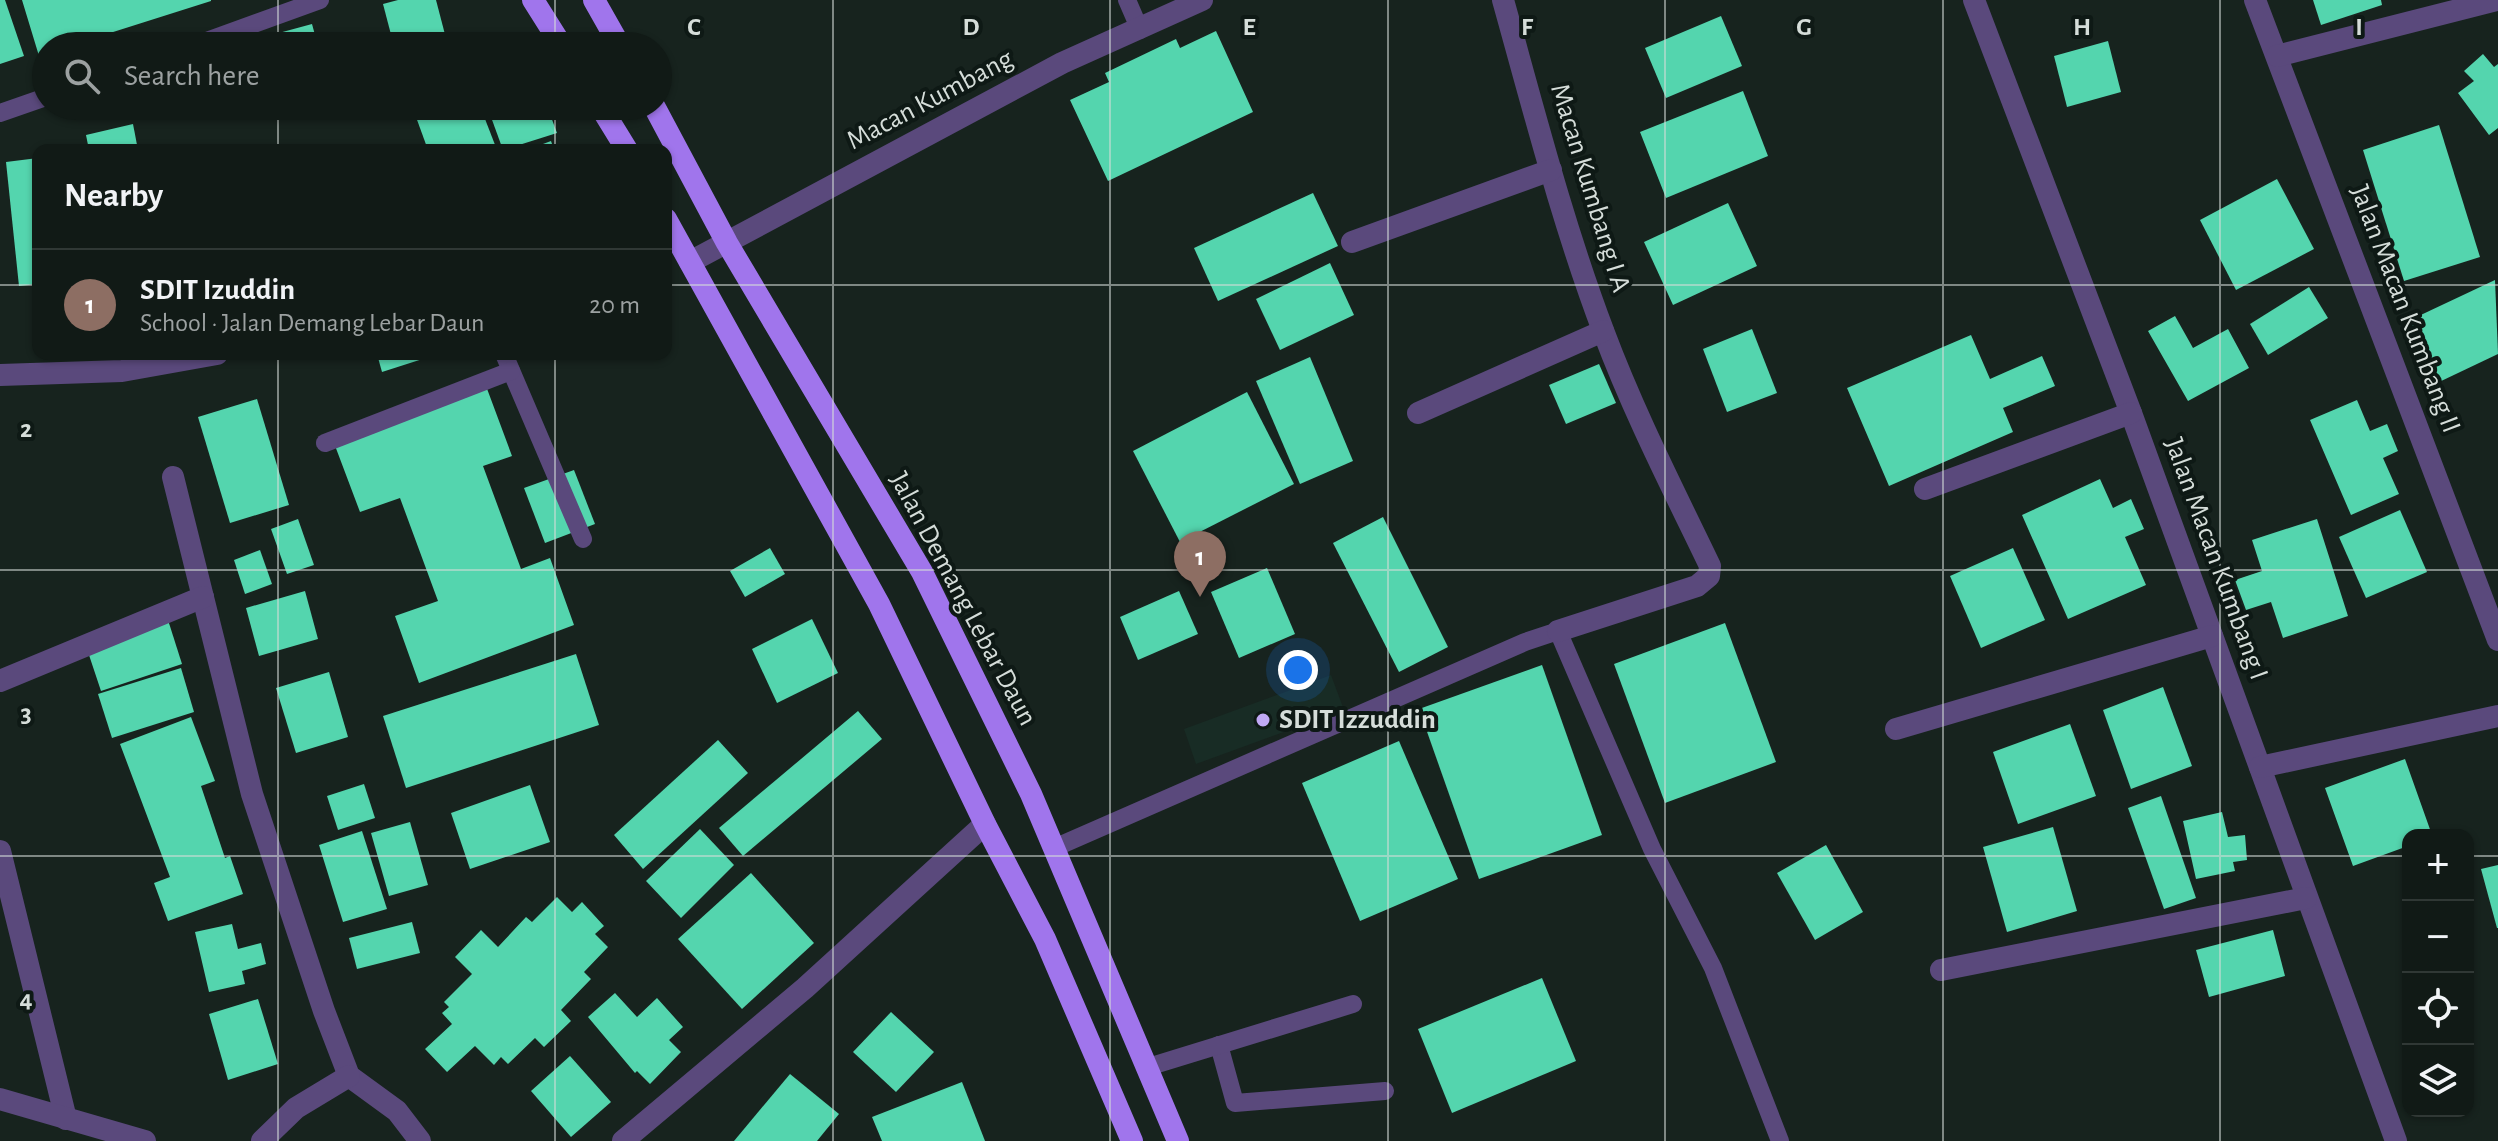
<!DOCTYPE html>
<meta charset="utf-8">
<style>
body{margin:0;font-family:"Alegreya Sans",sans-serif;background:#1a231f;color:#f1f3f6}
.controls{position:absolute;right:24px;bottom:24px;display:grid;overflow:hidden;border-radius:16px;box-shadow:0 2px 6px #0004}
.controls button{width:72px;height:72px;display:grid;place-items:center;padding:0;border:0;border-bottom:2px solid #303835;background:#111a16;color:#f1f3f6;font:40px sans-serif}
.you{position:absolute;left:1298px;top:670px;width:28px;height:28px;margin:-20px;border:6px solid #fff;border-radius:50%;background:#1a73e8;box-shadow:0 0 0 12px #1a73e833}
.badge{display:grid;place-items:center;width:52px;height:52px;border-radius:50%;background:#c0a8f4;color:#fff;font-size:26px;font-weight:700}
.pin{position:absolute;translate:-50% -66px;filter:drop-shadow(0 2px 4px #0008)}
.pin::after{content:'';position:absolute;top:42px;width:28px;height:24px;background:inherit;clip-path:polygon(0 0,100% 0,50% 100%)}
.list{margin:0;padding:0;list-style:none}
h2{display:flex;justify-content:space-between;align-items:center;height:104px;margin:0;padding:0 32px;font-size:34px}
h2 small{font-size:26px;font-weight:400;color:#9ca1a1}
.list li{display:grid;grid-template-columns:52px 1fr auto;gap:24px;align-items:center;box-sizing:border-box;height:112px;padding:0 32px;border-top:2px solid #303835}
.list b{display:block;font-size:30px;white-space:nowrap}
.list p{margin:0;font-size:26px;white-space:nowrap;color:#9ca1a1}
.list em{font-size:26px;font-style:normal;color:#9ca1a1}
.icon{flex:none;width:44px;height:44px;fill:none;stroke:currentColor;stroke-width:2;stroke-linecap:round;stroke-linejoin:round}
.map{position:relative;flex:none;width:2498px;height:1141px;overflow:hidden}
.search{position:absolute;background:#111a16;box-shadow:0 2px 6px #0004;left:32px;top:32px;width:640px;height:88px;display:flex;align-items:center;gap:20px;box-sizing:border-box;padding:0 28px;border-radius:44px;color:#9ca1a1;font-size:30px}
.panel{position:absolute;background:#111a16;box-shadow:0 2px 6px #0004;left:32px;top:144px;width:640px;height:216px;border-radius:16px}
.map>svg:first-child{display:block}
.built{fill:#182c25}
.building{fill:#54d5ae}
.lines{fill:none;stroke-linecap:round;stroke-linejoin:round}
.service{stroke:#5a497c;stroke-width:18}
.minor{stroke:#5a497c;stroke-width:22}
.trunk{stroke:#a075ec;stroke-width:22}
.grid{fill:none;stroke:#d5ddd9;stroke-width:2;stroke-opacity:0.55}
.poi-dot{fill:#c0a8f4;stroke:#0e1915;stroke-width:3}
.labels{text-anchor:middle;dominant-baseline:central;stroke-width:8;stroke-linejoin:round;paint-order:stroke}
.street-label{font-size:28px;fill:#d5ddd9;stroke:#0e1915}
.poi-label{font-size:28px;font-weight:bold;fill:#d5ddd9;stroke:#0e1915;text-anchor:start}
.grid-label{font-size:26px;text-anchor:middle;font-weight:bold;fill:#d5ddd9;stroke:#0e1915;stroke-width:8;stroke-linejoin:round;paint-order:stroke}
</style>
<div class="map">
<svg width="2498" height="1141" viewBox="0 0 2498 1141">
<rect width="100%" height="100%" fill="#17231e"/>
<polygon class="built" points="1331,675 1344,710 1196,764 1184,729"/>
<g class="building">
<polygon points="0,0 5,0 24,56 0,64"/>
<polygon points="22,0 211,0 211,1 69,46 46,46 46,53 39,56"/>
<polygon points="398,0 436,0 448,46 394,46 383,4"/>
<polygon points="2313,0 2381,0 2382,5 2321,25"/>
<polygon points="1721,16 1742,66 1666,98 1645,48"/>
<polygon points="312,24 318,46 266,46 264,37"/>
<polygon points="1216,31 1253,112 1108,181 1070,100 1109,82 1105,73 1176,39 1180,48"/>
<polygon points="2108,41 2121,92 2067,107 2054,56"/>
<polygon points="2483,54 2494,67 2498,64 2498,128 2489,135 2458,93 2474,81 2464,71"/>
<polygon points="1743,91 1768,156 1666,198 1640,132"/>
<polygon points="282,106 319,106 319,107 285,116"/>
<polygon points="412,106 480,106 497,150 428,150"/>
<polygon points="487,106 547,106 557,133 503,150"/>
<polygon points="133,124 138,150 89,150 86,135"/>
<polygon points="2439,125 2480,257 2404,281 2363,150"/>
<polygon points="551,141 554,150 527,150"/>
<polygon points="38,158 38,284 19,286 6,162"/>
<polygon points="2277,179 2314,249 2236,290 2200,220"/>
<polygon points="1313,193 1338,246 1218,301 1194,248"/>
<polygon points="1728,203 1757,266 1673,305 1644,242"/>
<polygon points="1330,263 1354,315 1280,350 1256,299"/>
<polygon points="2495,280 2498,354 2437,383 2408,321"/>
<polygon points="2309,287 2328,318 2268,355 2250,324"/>
<polygon points="2175,316 2193,348 2228,329 2249,368 2188,401 2148,331"/>
<polygon points="1752,329 1777,393 1727,412 1703,349"/>
<polygon points="1971,335 1990,379 2042,356 2055,386 2003,408 2013,432 1889,486 1847,388"/>
<polygon points="377,354 435,354 435,355 382,372"/>
<polygon points="1310,357 1353,461 1300,484 1256,381"/>
<polygon points="1599,364 1616,403 1566,424 1549,385"/>
<polygon points="486,386 512,456 483,466 521,569 550,558 574,625 419,683 395,616 438,601 400,498 360,512 334,443"/>
<polygon points="1247,392 1294,484 1180,542 1133,451"/>
<polygon points="257,399 289,505 230,523 198,417"/>
<polygon points="2357,400 2370,431 2387,424 2398,451 2383,458 2399,494 2351,515 2310,420"/>
<polygon points="574,470 595,524 545,543 524,488"/>
<polygon points="2100,479 2113,508 2131,499 2144,529 2125,537 2146,585 2068,619 2022,515"/>
<polygon points="2400,510 2427,572 2366,598 2339,537"/>
<polygon points="1383,517 1448,647 1399,672 1333,543"/>
<polygon points="298,519 314,565 287,574 271,529"/>
<polygon points="2317,519 2348,616 2283,638 2271,602 2246,610 2235,580 2262,571 2252,540"/>
<polygon points="770,548 785,574 745,597 730,571"/>
<polygon points="2013,548 2045,620 1981,648 1950,576"/>
<polygon points="260,550 272,584 245,594 234,560"/>
<polygon points="1267,568 1295,634 1239,658 1211,592"/>
<polygon points="305,591 318,639 259,656 246,608"/>
<polygon points="1179,591 1198,634 1138,660 1120,617"/>
<polygon points="812,619 838,673 777,703 752,649"/>
<polygon points="168,620 182,664 101,691 86,646"/>
<polygon points="1725,623 1776,762 1665,803 1614,664"/>
<polygon points="576,654 599,725 406,788 383,716"/>
<polygon points="1542,665 1602,835 1479,879 1419,709"/>
<polygon points="181,668 194,712 112,738 98,694"/>
<polygon points="329,672 348,737 296,753 276,688"/>
<polygon points="2163,687 2192,766 2131,789 2103,710"/>
<polygon points="858,711 882,739 743,856 719,828"/>
<polygon points="191,717 215,781 201,786 225,858 230,856 243,894 168,921 154,883 170,877 120,744"/>
<polygon points="2070,724 2096,796 2018,824 1993,752"/>
<polygon points="718,740 748,773 643,869 614,835"/>
<polygon points="1399,741 1458,879 1360,921 1302,783"/>
<polygon points="2405,759 2432,835 2408,835 2408,846 2353,866 2325,788"/>
<polygon points="364,784 375,818 338,830 327,796"/>
<polygon points="530,785 550,842 470,869 451,813"/>
<polygon points="2161,796 2196,898 2164,909 2128,808"/>
<polygon points="2222,812 2228,837 2245,835 2247,860 2233,862 2235,871 2196,879 2183,821"/>
<polygon points="410,822 428,885 389,896 371,833"/>
<polygon points="2053,827 2077,911 2007,932 1983,847"/>
<polygon points="700,829 734,865 681,918 646,881"/>
<polygon points="362,831 387,909 343,922 319,845"/>
<polygon points="1826,845 1863,912 1815,940 1777,873"/>
<polygon points="2498,865 2498,928 2497,928 2481,869"/>
<polygon points="751,873 814,943 742,1009 678,939"/>
<polygon points="557,897 572,912 582,902 604,926 595,934 608,947 584,972 591,979 561,1010 571,1021 544,1047 535,1038 508,1064 501,1057 494,1065 475,1046 447,1072 425,1049 452,1024 442,1013 449,1007 444,1002 472,974 455,957 481,930 498,947 526,917 532,922"/>
<polygon points="412,922 420,953 357,969 349,938"/>
<polygon points="232,924 238,949 261,943 266,964 242,971 245,984 209,992 195,932"/>
<polygon points="2273,930 2285,976 2209,997 2196,950"/>
<polygon points="1542,978 1576,1061 1452,1113 1418,1029"/>
<polygon points="615,993 637,1017 657,998 683,1027 669,1040 681,1052 650,1084 637,1071 635,1073 588,1017"/>
<polygon points="258,999 278,1064 228,1080 209,1014"/>
<polygon points="891,1012 934,1052 896,1092 853,1052"/>
<polygon points="570,1056 611,1102 571,1137 531,1091"/>
<polygon points="790,1074 839,1114 817,1141 734,1141"/>
<polygon points="962,1082 985,1141 882,1141 872,1117"/>
</g>
<g class="lines">
<g class="service">
<polyline points="1127,0 1140,30"/>
<polyline points="193,46 320,0"/>
<polyline points="0,113 46,97"/>
<polyline points="504,354 583,539"/>
<polyline points="325,443 511,371"/>
<polyline points="1054,848 1525,642 1558,631 1652,849 1713,968 1780,1141"/>
<polyline points="1219,1045 1235,1103 1385,1091"/>
<polyline points="1148,1067 1353,1004"/>
</g>
<g class="minor">
<path d="M1503 0C1534 111 1563 225 1604 333 1634 413 1673 489 1710 566L1709 576 1697 586 1558 631"/>
<polyline points="1974,0 2131,413 2396,1141"/>
<polyline points="2255,0 2498,640"/>
<polyline points="2277,56 2497,0"/>
<polyline points="1352,242 1551,170"/>
<polyline points="690,262 1062,63 1202,0"/>
<polyline points="0,375 122,371 217,354"/>
<polyline points="1418,413 1603,331"/>
<polyline points="173,477 252,794 324,1011 349,1076 397,1111 420,1141"/>
<polyline points="1925,489 2131,413"/>
<polyline points="0,681 203,597"/>
<polyline points="1896,729 2212,636"/>
<polyline points="2260,767 2498,716"/>
<polyline points="0,851 66,1119"/>
<polyline points="1941,970 2306,898"/>
<polyline points="0,1099 145,1141"/>
<polyline points="262,1141 296,1108 349,1076"/>
<polyline points="623,1141 805,988 985,824"/>
</g>
<g class="trunk">
<polyline points="533,0 562,46"/>
<polyline points="594,0 620,46"/>
<polyline points="600,106 627,150"/>
<polyline points="654,106 727,243 922,572 1031,794 1178,1141"/>
<polyline points="666,219 879,604 985,824 1045,939 1132,1141"/>
</g>
</g>
<path class="grid" d="M278 0V46M555 0V46M833 0V1141M1110 0V1141M1388 0V1141M1665 0V1141M1943 0V1141M2220 0V1141M278 106V150M555 106V150M0 285H38M666 285H2498M278 354V1141M555 354V1141M0 570H2498M0 856H2408M2468 856H2498"/>
<circle class="poi-dot" cx="1263" cy="720" r="8"/>
<g class="labels">
<g class="street-label">
<text transform="translate(930 100) rotate(-28)">Macan Kumbang</text>
<text transform="translate(1590 188) rotate(73)">Macan Kumbang I A</text>
<text transform="translate(2405 309) rotate(69)">Jalan Macan Kumbang II</text>
<text transform="translate(2216 559) rotate(70)">Jalan Macan Kumbang I</text>
<text transform="translate(963 599) rotate(62)">Jalan Demang Lebar Daun</text>
</g>
<g class="poi-label">
<text x="1279" y="720">SDIT Izzuddin</text>
</g>
</g>
<g class="grid-label">
<text x="694" y="35">C</text>
<text x="971" y="35">D</text>
<text x="1249" y="35">E</text>
<text x="1527" y="35">F</text>
<text x="1804" y="35">G</text>
<text x="2082" y="35">H</text>
<text x="2359" y="35">I</text>
<text x="26" y="437">2</text>
<text x="26" y="722">3</text>
<text x="26" y="1007">4</text>
</g>
</svg>
<div class="controls">
<button>+</button>
<button>−</button>
<button><svg class="icon" aria-label="locate" viewBox="0 0 24 24"><circle cx="12" cy="12" r="6"/><path d="M12 2v4M12 18v4M2 12h4M18 12h4"/></svg></button>
<button><svg class="icon" aria-label="layers" viewBox="0 0 24 24"><path d="M12 4l9 5-9 5-9-5zM3 14l9 5 9-5"/></svg></button>
</div>
<div class="you"></div>
<div class="pin badge" style="left:1200px;top:597px;background:#8d6e63">1</div>
<div class="search"><svg class="icon" aria-label="search" viewBox="0 0 24 24"><circle cx="10" cy="10" r="6"/><path d="M15 15l6 6"/></svg>Search here</div>
<section class="panel">
<h2>Nearby<small></small></h2>
<ul class="list">
<li><span class="badge" style="background:#8d6e63">1</span><div><b>SDIT Izuddin</b><p>School · Jalan Demang Lebar Daun</p></div><em>20 m</em></li>
</ul>
</section>
</div>
